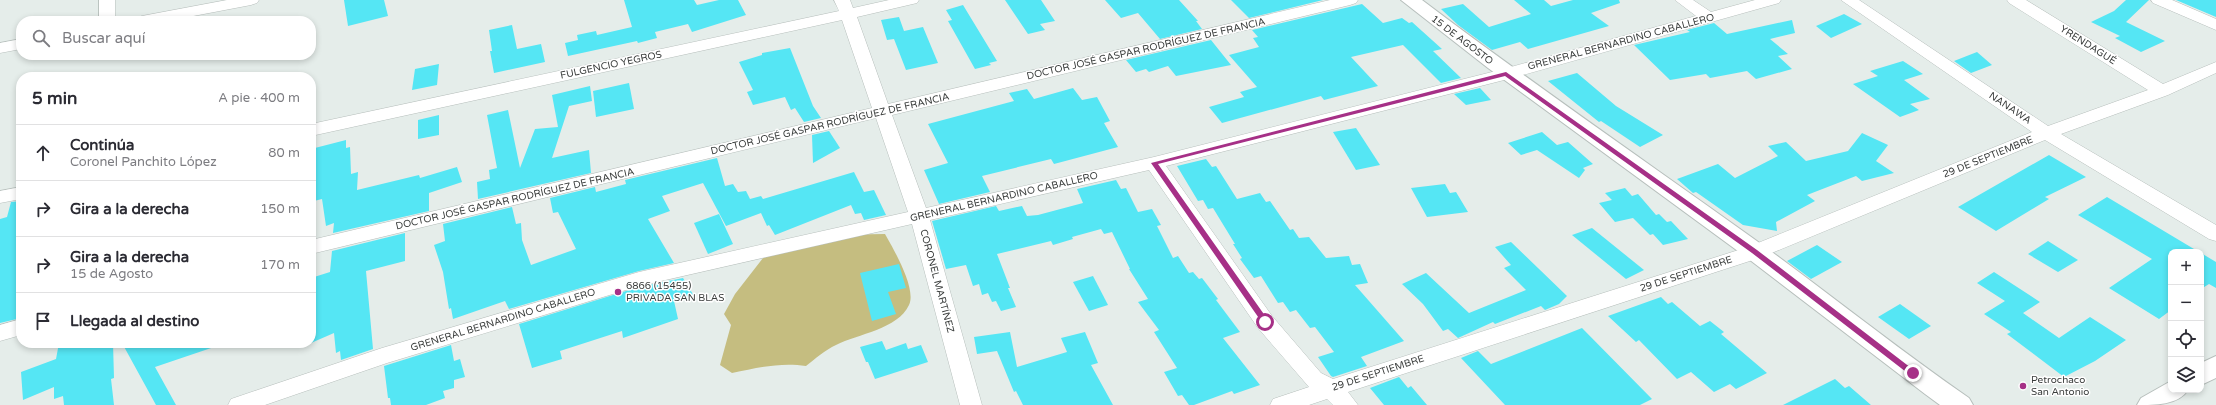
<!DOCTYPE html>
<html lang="es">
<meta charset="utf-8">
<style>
body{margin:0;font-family:"Varela Round",sans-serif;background:#f2f2f3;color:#2b2b33}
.controls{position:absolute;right:12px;bottom:12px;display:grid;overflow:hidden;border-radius:8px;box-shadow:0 2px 6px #0003}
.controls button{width:36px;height:36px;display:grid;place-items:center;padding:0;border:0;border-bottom:1px solid #e1e1e2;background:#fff;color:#2b2b33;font:20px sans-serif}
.stop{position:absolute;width:12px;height:12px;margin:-9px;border:3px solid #a63087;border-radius:50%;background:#fff}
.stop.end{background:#a63087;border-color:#fff;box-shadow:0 1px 4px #0008}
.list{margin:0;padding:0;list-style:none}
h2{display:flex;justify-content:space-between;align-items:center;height:52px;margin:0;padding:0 16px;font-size:17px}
h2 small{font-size:13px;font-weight:400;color:#7c7c81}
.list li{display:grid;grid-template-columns:26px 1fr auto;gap:12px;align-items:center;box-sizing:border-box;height:56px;padding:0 16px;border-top:1px solid #e1e1e2}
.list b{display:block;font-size:15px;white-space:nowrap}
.list p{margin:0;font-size:13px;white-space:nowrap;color:#7c7c81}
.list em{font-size:13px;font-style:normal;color:#7c7c81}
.icon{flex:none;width:22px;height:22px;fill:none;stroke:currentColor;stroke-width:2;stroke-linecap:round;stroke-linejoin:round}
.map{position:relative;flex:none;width:2216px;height:405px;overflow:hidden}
.search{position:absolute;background:#fff;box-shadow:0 2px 6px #0003;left:16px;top:16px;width:300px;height:44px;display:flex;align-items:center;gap:10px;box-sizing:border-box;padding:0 14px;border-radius:16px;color:#7c7c81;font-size:15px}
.panel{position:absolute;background:#fff;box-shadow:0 2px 6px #0003;left:16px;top:72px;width:300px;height:276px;border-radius:16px}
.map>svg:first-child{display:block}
.green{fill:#c5bd80}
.building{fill:#55e6f4}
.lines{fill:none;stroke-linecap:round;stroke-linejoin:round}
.street-casing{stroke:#b7bfbc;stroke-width:1}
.secondary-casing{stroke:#b7bfbc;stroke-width:2}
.street{fill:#fff;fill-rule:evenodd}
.secondary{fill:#fff;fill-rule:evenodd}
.route{fill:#a63087}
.poi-dot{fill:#a63087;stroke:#fff;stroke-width:1.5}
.labels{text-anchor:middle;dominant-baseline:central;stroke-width:3;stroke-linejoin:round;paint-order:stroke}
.street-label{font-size:10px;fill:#3a3d3c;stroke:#fff}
.poi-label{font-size:10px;fill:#3a3d3c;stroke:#fff;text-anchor:start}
</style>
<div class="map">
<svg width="2216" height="405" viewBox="0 0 2216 405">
<rect width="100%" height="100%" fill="#e5edea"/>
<path class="green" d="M885 234C893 248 917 289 909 305 898 329 858 334 836 345 825 350 815 359 806 366 780 362 757 368 732 373L720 365 731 325 724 314 735 294 763 258 830 235Z"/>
<g class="building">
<polygon points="344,0 384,0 388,16 348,26"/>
<polygon points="624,0 694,0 697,5 719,0 738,0 746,15 692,32 688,24 655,32 657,38 638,43 637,41 568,56 565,43 578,40 577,35 596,31 597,35 632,27"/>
<polygon points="1005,0 1041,0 1055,21 1040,24 1045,30 1028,34"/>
<polygon points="1105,0 1179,0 1198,21 1196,21 1202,29 1160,39 1138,13 1121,18"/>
<polygon points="1231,0 1323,0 1249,18"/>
<polygon points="1514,0 1544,0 1551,6 1573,0 1619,0 1620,3 1591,13 1609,26 1528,49 1520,42 1492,50 1458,25 1441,9 1463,4 1489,27 1531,14"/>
<polygon points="2126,0 2149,0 2126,22 2165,41 2141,52 2115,38 2120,36 2091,22 2114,11"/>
<polygon points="2176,0 2216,0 2216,17"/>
<polygon points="1362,4 1383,23 1402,18 1409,23 1412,22 1442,49 1433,51 1461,78 1441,83 1403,45 1351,57 1378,86 1324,100 1321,96 1222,123 1209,107 1244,97 1240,92 1257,87 1229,55 1259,47 1253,38 1258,37 1252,30"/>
<polygon points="963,5 997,61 989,63 991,65 975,69 948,21 952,20 946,10"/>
<polygon points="1844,14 1862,24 1831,38 1816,26"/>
<polygon points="899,17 904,31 923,27 938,63 906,70 894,39 887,40 881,20"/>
<polygon points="1792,20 1795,33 1770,39 1788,54 1778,56 1792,69 1756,79 1747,71 1710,78 1706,74 1670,80 1634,45 1690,32 1687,30 1714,23 1727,34"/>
<polygon points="512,25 517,49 541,44 545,62 494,73 490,51 492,51 489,30"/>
<polygon points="1211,40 1231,65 1176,76 1168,66 1149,72 1146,69 1136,72 1126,60"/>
<polygon points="790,48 813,106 821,118 804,122 795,108 791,110 785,97 753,105 747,92 753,90 739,62 762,55 762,53"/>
<polygon points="1977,52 1992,65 1971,73 1954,61"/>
<polygon points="1903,61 1923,74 1904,80 1930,99 1910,104 1919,110 1900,117 1853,84 1878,76 1870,71"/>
<polygon points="439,64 437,85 412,90 415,69"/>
<polygon points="1577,73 1616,106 1663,135 1640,147 1601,121 1599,122 1548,81"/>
<polygon points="629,83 634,109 596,117 593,91"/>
<polygon points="590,86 592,101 569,106 552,158 589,150 591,173 478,199 477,182 490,179 489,170 497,168 487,115 508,110 520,168 535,129 558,127 552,95"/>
<polygon points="1073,88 1082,100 1097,97 1110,121 1104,123 1118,147 1054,164 1051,159 982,176 990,192 939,204 924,170 948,163 928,124 1014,101 1009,93 1027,89 1034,99"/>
<polygon points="1480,88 1491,100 1466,105 1454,94"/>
<polygon points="439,115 439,135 418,139 418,120"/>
<polygon points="1356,128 1380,165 1356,170 1333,132"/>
<polygon points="829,131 840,148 813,163 812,135"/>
<polygon points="1542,132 1557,145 1568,142 1593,164 1583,168 1585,170 1579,178 1537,150 1521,155 1508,143"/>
<polygon points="1862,133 1888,145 1876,161 1894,173 1862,181 1856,176 1807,195 1815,201 1776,222 1777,231 1743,225 1696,192 1693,193 1677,179 1718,164 1735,178 1778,156 1768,146 1786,142 1806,161 1848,151"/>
<polygon points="346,140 346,148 350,147 351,174 358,172 357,190 419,175 420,178 457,167 462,182 429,193 429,211 333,233 334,223 326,226 322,199 314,201 316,180 311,181 311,149"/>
<polygon points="2049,155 2086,177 2045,197 2049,199 1996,231 1958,207"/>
<polygon points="717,158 725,186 733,184 738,192 746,191 750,199 761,196 763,199 854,172 864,192 874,190 886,215 864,220 861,213 855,214 851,205 775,235 769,225 767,226 761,213 726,226 703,183 662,196 670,211 648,219 674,263 639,271 509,309 505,301 453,319 451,308 449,309 443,272 434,245 445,241 443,224 512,207 516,224 521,223 522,240 531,265 576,249 558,212 553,213 550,198 595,187 596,192 626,184 625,180"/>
<polygon points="1206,159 1212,167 1216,166 1237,199 1260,193 1266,202 1270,201 1290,230 1293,229 1299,238 1309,237 1326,258 1349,256 1352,265 1360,264 1368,283 1355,285 1404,341 1361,357 1367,366 1333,377 1331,376 1318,357 1334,352 1315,327 1310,328 1296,310 1290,312 1283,302 1278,303 1261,276 1254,278 1240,259 1242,258 1233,244 1235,244 1213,208 1208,209 1203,200 1198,201 1177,166"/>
<polygon points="1116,180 1121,189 1126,188 1138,212 1152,209 1161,225 1157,226 1173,258 1178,256 1189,273 1193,272 1199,279 1202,278 1218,299 1216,300 1240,332 1223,338 1260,385 1234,394 1232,391 1194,405 1189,405 1182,395 1178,396 1164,372 1177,368 1154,332 1159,330 1138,302 1148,299 1129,269 1130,269 1112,232 1104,234 1101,229 1072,237 1073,239 1053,245 1051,241 997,254 1010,288 1008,288 1016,307 1001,311 996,301 992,302 988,293 982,295 979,284 973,286 966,265 946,269 932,221 996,206 999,211 1022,206 1027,216 1038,215 1083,203 1077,189"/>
<polygon points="1445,184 1450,193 1456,192 1468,212 1427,217 1411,188"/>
<polygon points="1625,188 1632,196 1638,194 1656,215 1659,214 1667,222 1671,221 1688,239 1663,245 1653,234 1650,235 1633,218 1615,222 1599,203 1612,200 1605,193"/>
<polygon points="2107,197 2199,252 2171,252 2171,310 2159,319 2109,288 2152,259 2078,215"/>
<polygon points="21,201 21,318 0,323 0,219 7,217 11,202"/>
<polygon points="719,214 733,244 708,254 694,223"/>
<polygon points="1592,228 1644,270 1626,279 1572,235"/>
<polygon points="405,233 405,261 366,271 373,349 341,360 340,351 336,353 334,333 311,343 311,278 330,272 332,251"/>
<polygon points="2048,241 2078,260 2058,272 2028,254"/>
<polygon points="1511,242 1567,296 1559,304 1545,310 1541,306 1495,324 1493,322 1458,338 1448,329 1443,331 1423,304 1402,284 1426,273 1469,313 1526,290 1504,268 1511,265 1495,247"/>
<polygon points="1817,245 1842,262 1811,279 1787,261"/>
<polygon points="2201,253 2216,262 2216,288 2209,284 2201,289"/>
<polygon points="899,264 906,288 888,292 896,314 872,321 860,273"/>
<polygon points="1994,272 2040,302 2023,313 2059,338 2090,317 2126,340 2095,361 2064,377 2007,334 2011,332 1984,314 2005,301 1977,283"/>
<polygon points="1093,276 1108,305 1089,311 1073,282"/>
<polygon points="683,278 694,296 674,301 678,319 623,338 622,331 560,351 562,359 532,368 519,324 639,287"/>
<polygon points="1661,297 1668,304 1672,302 1700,326 1710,321 1724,332 1721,334 1767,373 1736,389 1730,384 1714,392 1691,372 1677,379 1639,340 1636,342 1608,316"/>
<polygon points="1900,304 1931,326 1909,339 1878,317"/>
<polygon points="1582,328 1652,399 1640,405 1505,405 1461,358 1478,351 1491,364"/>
<polygon points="1010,332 1017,367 1067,352 1061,338 1085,332 1098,363 1091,365 1113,405 1023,405 1016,391 1014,392 997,351 977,354 974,337"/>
<polygon points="882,341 886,350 906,343 908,349 921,345 928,362 875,379 868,362 866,362 860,347"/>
<polygon points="59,343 113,343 114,378 111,379 114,405 64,405 63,396 54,399 54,387 23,400 21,372 56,359"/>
<polygon points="122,343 217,343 217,346 155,367 176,405 156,405"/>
<polygon points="451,345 454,361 460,359 465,377 454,380 454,388 443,391 445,398 426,405 391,405 390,398 388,398 384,366"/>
<polygon points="1399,377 1408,388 1411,386 1427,405 1384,405 1370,388"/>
<polygon points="1835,379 1845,388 1849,386 1871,405 1783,405"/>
</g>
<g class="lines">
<defs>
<g id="street">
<rect x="99" y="0" width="16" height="21"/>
<polygon points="227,0 259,0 257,3 251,5 167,21 134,21 136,18 142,16"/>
<polygon points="834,0 850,0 853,8 889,0 919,0 917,3 857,17 888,104 1330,0 1358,0 1356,3 1350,5 892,115 926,208 1154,157 1500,70 1696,16 1675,0 1693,0 1711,12 1755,0 1781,0 1779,3 1512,78 1166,166 1272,316 1321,373 1333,379 1748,247 2032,132 1841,0 1859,0 2048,126 2148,90 2009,3 2007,0 2026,0 2163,84 2216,62 2216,73 2168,95 2061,134 2216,225 2216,241 2209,239 2045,140 1762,257 1348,392 1358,405 1333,405 1327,399 1309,405 1270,405 1273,399 1309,387 1258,328 1149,170 930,220 982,405 960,405 912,224 639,286 387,363 265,405 228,405 231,399 382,348 639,272 908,212 876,118 311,254 311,240 872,108 842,20 311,136 311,124 839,11"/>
<polygon points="2151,0 2172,0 2216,19 2216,30 2153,3"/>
<polygon points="21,39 21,49 0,53 0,43"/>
<polygon points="21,187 21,199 0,203 0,191"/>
<polygon points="21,319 21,335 0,341 0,325"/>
</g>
<g id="secondary">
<path d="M1401 0H1422C1533 84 1648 163 1761 244 1831 295 1898 349 1969 398L1973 405H1940L1925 394 1746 257 1488 68Z"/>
<polygon points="2216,356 2216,378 2201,385 2201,363"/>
<path d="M2171 381V390H2188C2178 405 2156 405 2137 405L2141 398Z"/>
</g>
</defs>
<use href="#street" class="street-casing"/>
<use href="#secondary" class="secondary-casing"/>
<use href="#street" class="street"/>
<use href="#secondary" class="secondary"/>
</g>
<polygon class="route" points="1506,72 1757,250 1915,371 1915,375 1910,375 1752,253 1505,76 1158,164 1268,320 1268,324 1263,324 1151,163"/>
<g class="poi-dot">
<circle cx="618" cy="292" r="4"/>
<circle cx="2023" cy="386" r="4"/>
</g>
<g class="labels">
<g class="street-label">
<text transform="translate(1462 40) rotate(37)">15 DE AGOSTO</text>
<text transform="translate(1621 42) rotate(-15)">GRENERAL BERNARDINO CABALLERO</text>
<text transform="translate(2088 45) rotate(32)">YRENDAGUÉ</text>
<text transform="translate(1146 49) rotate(-13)">DOCTOR JOSÉ GASPAR RODRÍGUEZ DE FRANCIA</text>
<text transform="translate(611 65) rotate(-12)">FULGENCIO YEGROS</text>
<text transform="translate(2010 108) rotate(34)">NANAWA</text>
<text transform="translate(830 124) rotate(-13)">DOCTOR JOSÉ GASPAR RODRÍGUEZ DE FRANCIA</text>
<text transform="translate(1988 157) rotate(-22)">29 DE SEPTIEMBRE</text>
<text transform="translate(1004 197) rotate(-13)">GRENERAL BERNARDINO CABALLERO</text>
<text transform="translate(515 199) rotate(-13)">DOCTOR JOSÉ GASPAR RODRÍGUEZ DE FRANCIA</text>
<text transform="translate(1686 274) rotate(-18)">29 DE SEPTIEMBRE</text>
<text transform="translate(937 281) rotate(75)">CORONEL MARTÍNEZ</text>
<text transform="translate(503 320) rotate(-17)">GRENERAL BERNARDINO CABALLERO</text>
<text transform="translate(1378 373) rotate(-18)">29 DE SEPTIEMBRE</text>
</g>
<g class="poi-label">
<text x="626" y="286">6866 (15455)<tspan x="626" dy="12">PRIVADA SAN BLAS</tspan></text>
<text x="2031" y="380">Petrochaco<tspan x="2031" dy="12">San Antonio</tspan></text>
</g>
</g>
</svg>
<div class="controls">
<button>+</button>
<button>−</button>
<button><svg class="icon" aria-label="locate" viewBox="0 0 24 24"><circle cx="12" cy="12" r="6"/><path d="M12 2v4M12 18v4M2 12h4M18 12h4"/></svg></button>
<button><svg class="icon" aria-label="layers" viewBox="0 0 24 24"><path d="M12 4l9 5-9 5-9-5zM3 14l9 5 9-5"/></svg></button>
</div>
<div class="stop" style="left:1265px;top:322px"></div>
<div class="stop end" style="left:1913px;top:373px"></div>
<div class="search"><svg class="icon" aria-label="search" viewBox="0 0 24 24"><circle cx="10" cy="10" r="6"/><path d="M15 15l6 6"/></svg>Buscar aquí</div>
<section class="panel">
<h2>5 min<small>A pie · 400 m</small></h2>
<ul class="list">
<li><svg class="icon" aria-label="ahead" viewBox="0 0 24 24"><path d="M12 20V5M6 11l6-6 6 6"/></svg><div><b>Continúa</b><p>Coronel Panchito López</p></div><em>80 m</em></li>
<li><svg class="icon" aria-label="right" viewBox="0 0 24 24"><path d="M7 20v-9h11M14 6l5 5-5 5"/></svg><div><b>Gira a la derecha</b></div><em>150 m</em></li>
<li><svg class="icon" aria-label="right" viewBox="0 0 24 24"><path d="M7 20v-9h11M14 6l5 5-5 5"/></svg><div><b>Gira a la derecha</b><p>15 de Agosto</p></div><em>170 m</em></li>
<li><svg class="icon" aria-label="arrive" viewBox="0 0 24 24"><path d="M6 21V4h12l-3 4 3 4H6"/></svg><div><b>Llegada al destino</b></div></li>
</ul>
</section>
</div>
